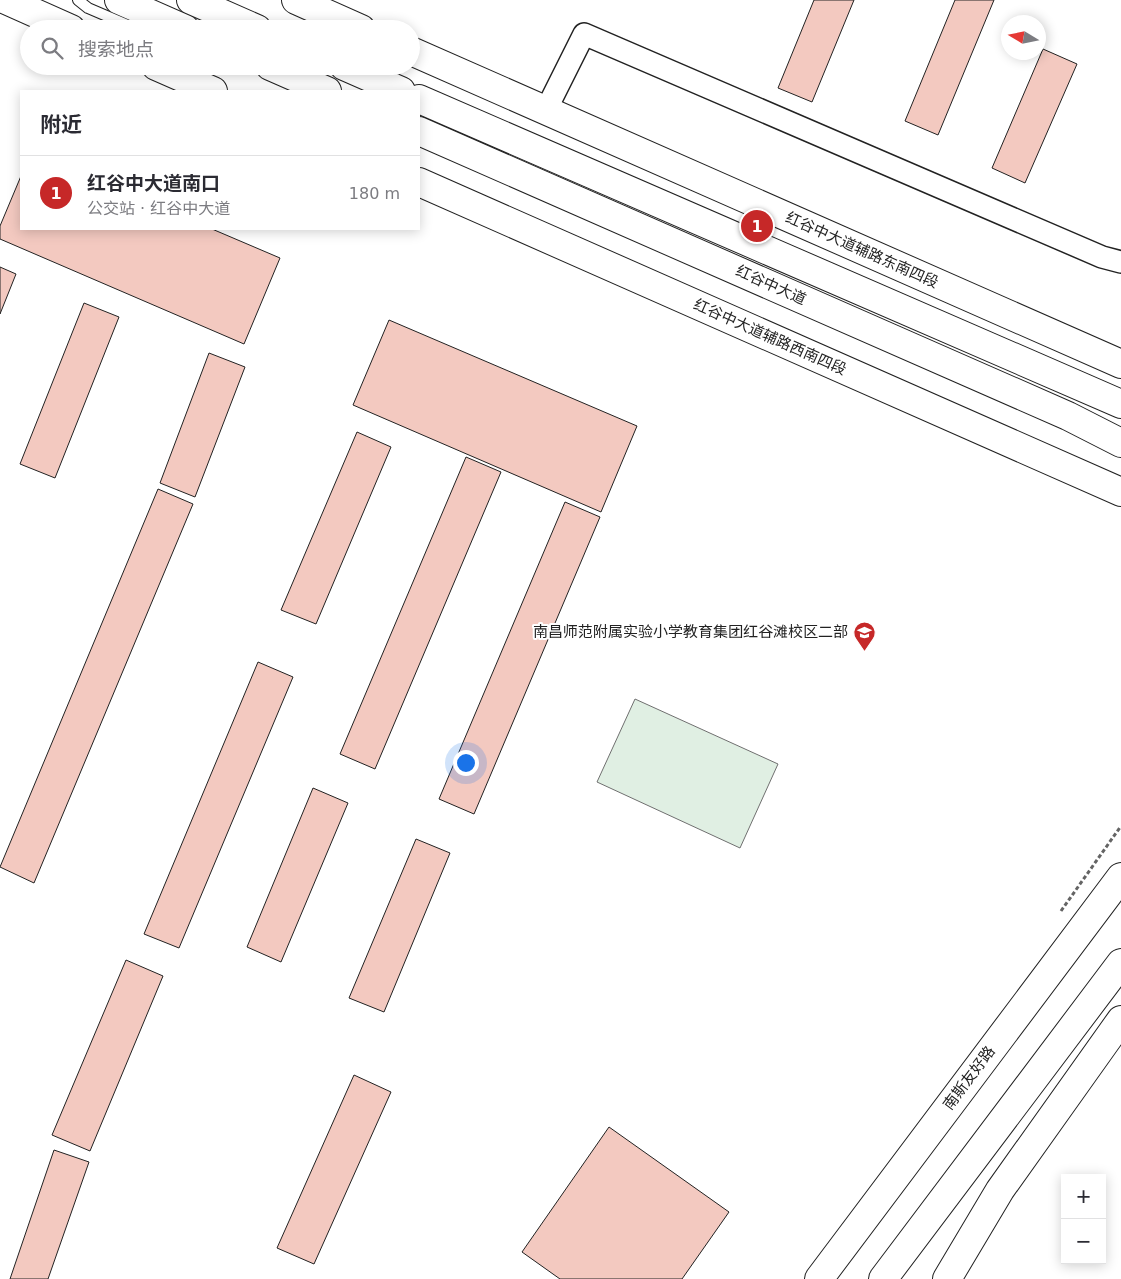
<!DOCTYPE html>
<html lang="zh">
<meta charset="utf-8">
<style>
body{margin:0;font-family:"DejaVu Sans","Noto Sans SC",sans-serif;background:#f7f7f7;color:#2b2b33}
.controls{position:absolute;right:15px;bottom:15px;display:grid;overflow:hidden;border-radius:0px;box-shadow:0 2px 12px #0003}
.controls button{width:45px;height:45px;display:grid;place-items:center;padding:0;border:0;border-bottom:1px solid #e1e1e2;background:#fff;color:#2b2b33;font:25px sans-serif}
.compass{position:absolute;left:1001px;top:15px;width:45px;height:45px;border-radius:50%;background:#fff;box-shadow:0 2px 12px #0003;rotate:280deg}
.you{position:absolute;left:465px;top:762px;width:18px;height:18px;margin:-12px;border:4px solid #fff;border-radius:50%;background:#1a73e8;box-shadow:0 0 0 8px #1a73e833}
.badge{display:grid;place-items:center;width:32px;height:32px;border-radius:50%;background:#c62828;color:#fff;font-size:16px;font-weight:700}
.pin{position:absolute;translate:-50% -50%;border:2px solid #fff;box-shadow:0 1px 5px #0006}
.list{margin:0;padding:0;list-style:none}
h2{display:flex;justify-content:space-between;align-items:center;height:65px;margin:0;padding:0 20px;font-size:21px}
h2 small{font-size:16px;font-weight:400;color:#7c7c81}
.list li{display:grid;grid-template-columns:32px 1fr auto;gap:15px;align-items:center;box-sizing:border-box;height:75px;padding:0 20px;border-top:1px solid #e1e1e2}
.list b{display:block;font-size:19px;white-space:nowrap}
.list p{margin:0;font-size:16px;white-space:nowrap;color:#7c7c81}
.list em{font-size:16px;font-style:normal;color:#7c7c81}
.icon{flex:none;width:28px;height:28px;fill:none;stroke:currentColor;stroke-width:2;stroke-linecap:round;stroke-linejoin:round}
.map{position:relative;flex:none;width:1121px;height:1279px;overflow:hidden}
.search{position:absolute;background:#fff;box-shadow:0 2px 12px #0003;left:20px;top:20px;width:400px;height:55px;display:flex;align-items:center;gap:12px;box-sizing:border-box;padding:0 18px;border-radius:28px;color:#7c7c81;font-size:19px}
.panel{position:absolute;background:#fff;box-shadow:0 2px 12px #0003;left:20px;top:90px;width:400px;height:140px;border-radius:0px}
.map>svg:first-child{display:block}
.green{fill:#e0efe3;stroke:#6f6f6f}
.building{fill:#f3c9c0;stroke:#222}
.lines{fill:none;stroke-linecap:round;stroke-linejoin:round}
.lane-casing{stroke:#222;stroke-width:12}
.street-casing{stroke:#222;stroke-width:24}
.secondary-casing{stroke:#222;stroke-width:30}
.highway-casing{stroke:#222;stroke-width:30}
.path{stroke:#646464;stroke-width:3;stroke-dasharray:4 2.5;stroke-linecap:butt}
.lane{stroke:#fff;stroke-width:10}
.street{stroke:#fff;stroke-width:21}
.secondary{stroke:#fff;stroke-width:28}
.highway{stroke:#fff;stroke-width:28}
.labels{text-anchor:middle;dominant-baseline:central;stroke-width:4;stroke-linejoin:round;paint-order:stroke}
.street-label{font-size:15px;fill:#222;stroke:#fff}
.poi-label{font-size:15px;fill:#222;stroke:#fff;text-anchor:end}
</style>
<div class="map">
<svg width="1121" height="1279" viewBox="0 0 1121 1279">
<rect width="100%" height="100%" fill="#fff"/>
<polygon class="green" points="635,699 778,764 740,848 597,782"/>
<g class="building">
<polygon points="814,0 854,0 812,102 778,88"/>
<polygon points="955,0 994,0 938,135 905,121"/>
<polygon points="1043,49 1077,64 1025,183 992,168"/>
<polygon points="21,176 21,229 212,229 280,258 244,344 0,239 0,226"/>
<polygon points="0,267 16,274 0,314"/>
<polygon points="84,303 119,317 55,478 20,464"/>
<polygon points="389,320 637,426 601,512 353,405"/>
<polygon points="209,353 245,367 195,497 160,483"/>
<polygon points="357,432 391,447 316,624 281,610"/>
<polygon points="466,457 501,472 375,769 340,754"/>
<polygon points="158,489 193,504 34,883 0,867"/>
<polygon points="565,502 600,517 474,814 439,799"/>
<polygon points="258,662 293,677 179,948 144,934"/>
<polygon points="313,788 348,803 281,962 247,947"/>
<polygon points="416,839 450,853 384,1012 349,998"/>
<polygon points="126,960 163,976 90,1151 52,1135"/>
<polygon points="354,1075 391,1092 314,1264 277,1248"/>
<polygon points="609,1127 729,1212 682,1279 560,1279 522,1252"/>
<polygon points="54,1150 89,1162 48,1279 10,1279"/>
</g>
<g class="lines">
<defs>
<g id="lane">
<polyline points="78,0 88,8 137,29"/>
<polyline points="248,66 269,71"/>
</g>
<polyline id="street" points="546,110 584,34 1102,257 1121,262"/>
<g id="secondary">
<polyline points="6,0 71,29"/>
<polyline points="119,0 185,29"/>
<polyline points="191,0 257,29"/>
<polyline points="296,0 361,29"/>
<polyline points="411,51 1121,364"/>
<polyline points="156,66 213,91"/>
<polyline points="270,66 327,91"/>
<polyline points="344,66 401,91"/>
<polyline points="419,99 1121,404"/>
<polyline points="419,131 1068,416 1121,443"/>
<polyline points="419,182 1121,492"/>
<polyline points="947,1279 1000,1190 1121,1020"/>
</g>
<g id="highway">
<polyline points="819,1279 1121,877"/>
<polyline points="883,1279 1121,963"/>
</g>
</defs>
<use href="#lane" class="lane-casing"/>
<use href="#street" class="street-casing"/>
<use href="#secondary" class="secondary-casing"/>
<use href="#highway" class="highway-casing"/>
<polyline class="path" points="1061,911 1121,826"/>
<use href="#lane" class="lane"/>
<use href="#street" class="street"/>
<use href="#secondary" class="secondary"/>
<use href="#highway" class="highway"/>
</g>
<defs>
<symbol id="school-pin" viewBox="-11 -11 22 30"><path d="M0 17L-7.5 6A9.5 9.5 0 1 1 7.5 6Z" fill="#c62828" stroke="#fff"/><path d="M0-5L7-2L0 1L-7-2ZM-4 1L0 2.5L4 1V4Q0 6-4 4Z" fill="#fff"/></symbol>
</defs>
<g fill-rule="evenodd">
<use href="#school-pin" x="852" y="620" width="25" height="34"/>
</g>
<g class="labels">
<g class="street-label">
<text transform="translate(862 250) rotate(24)">红谷中大道辅路东南四段</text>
<text transform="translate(771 285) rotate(24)">红谷中大道</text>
<text transform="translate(770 337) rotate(24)">红谷中大道辅路西南四段</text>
<text transform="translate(969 1078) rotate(-53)">南斯友好路</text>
</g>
<g class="poi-label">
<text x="848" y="632">南昌师范附属实验小学教育集团红谷滩校区二部</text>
</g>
</g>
</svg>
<div class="controls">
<button>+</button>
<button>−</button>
</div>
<svg class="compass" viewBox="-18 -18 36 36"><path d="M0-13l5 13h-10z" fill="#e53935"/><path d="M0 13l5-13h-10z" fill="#7c7c81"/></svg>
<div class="you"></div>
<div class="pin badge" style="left:757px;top:226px">1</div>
<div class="search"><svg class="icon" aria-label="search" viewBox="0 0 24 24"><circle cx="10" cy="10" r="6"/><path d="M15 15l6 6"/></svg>搜索地点</div>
<section class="panel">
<h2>附近<small></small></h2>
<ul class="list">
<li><span class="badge">1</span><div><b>红谷中大道南口</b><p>公交站 · 红谷中大道</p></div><em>180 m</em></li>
</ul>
</section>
</div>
